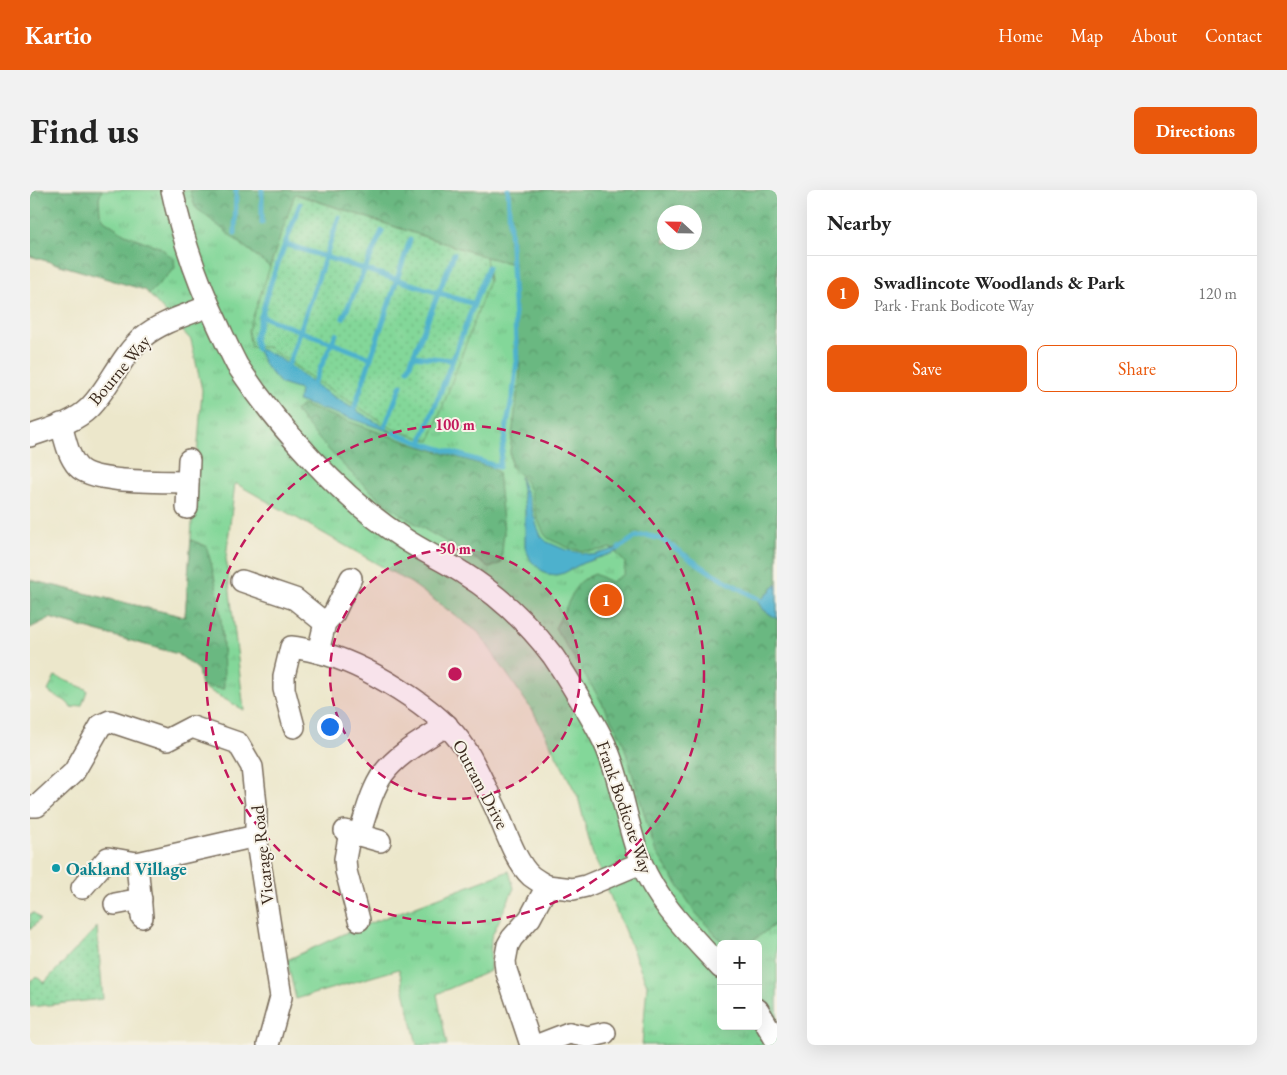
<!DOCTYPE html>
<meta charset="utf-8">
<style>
body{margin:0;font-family:"EB Garamond",serif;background:#f2f2f2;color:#222}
.controls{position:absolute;right:15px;bottom:15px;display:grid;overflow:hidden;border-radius:8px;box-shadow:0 5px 20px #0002}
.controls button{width:45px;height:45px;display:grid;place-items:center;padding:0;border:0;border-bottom:1px solid #e0e0e0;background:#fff;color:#222;font:25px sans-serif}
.compass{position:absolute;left:627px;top:15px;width:45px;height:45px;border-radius:50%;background:#fff;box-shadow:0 5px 20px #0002;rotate:292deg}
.you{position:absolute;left:299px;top:536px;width:18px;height:18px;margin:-12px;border:4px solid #fff;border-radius:50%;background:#1a73e8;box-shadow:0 0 0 8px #1a73e833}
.badge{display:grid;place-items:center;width:32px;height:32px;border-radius:50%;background:#ea580c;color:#fff;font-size:16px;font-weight:700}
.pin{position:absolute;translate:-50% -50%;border:2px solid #fff;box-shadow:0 1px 5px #0006}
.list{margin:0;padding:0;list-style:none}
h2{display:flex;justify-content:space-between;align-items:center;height:65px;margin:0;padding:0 20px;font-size:21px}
h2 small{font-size:16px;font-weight:400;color:#767676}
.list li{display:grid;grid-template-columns:32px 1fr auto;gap:15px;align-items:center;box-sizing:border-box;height:75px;padding:0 20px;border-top:1px solid #e0e0e0}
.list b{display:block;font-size:19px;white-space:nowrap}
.list p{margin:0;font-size:16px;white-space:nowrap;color:#767676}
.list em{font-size:16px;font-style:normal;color:#767676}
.actions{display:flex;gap:10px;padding:15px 20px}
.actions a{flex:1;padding:11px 0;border:1px solid #ea580c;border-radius:8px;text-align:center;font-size:18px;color:#ea580c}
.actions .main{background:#ea580c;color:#fff}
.map{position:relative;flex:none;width:747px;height:855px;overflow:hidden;border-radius:8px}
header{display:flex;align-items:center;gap:30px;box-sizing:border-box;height:70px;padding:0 25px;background:#ea580c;color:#fff}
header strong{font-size:24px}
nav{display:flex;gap:28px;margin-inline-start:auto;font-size:18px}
.intro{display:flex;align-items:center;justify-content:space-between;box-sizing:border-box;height:120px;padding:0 30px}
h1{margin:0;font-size:35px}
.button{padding:12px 22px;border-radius:8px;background:#ea580c;color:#fff;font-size:18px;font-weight:700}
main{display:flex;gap:30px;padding:0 30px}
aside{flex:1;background:#fff;border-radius:8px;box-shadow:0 5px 20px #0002}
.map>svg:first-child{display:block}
.grass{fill:url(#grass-tufts);stroke:#5f805c;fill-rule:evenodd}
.forest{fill:url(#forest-crowns);stroke:#527150;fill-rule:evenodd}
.garden{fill:url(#garden-dots);stroke:#5f805c}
.water{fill:#4eb1cd;stroke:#446e76}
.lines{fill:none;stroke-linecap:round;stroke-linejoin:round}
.stream{stroke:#4eb1cd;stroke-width:5}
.minor-casing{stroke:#796c5b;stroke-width:24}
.minor{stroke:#fff;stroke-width:21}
.ring{fill:none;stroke:#c2185b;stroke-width:2.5;stroke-dasharray:9 6}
.culture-dot{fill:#0f9aa8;stroke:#f7f3e8;stroke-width:2}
.labels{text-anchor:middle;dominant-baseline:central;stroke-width:4;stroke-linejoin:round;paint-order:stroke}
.street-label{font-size:18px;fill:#3b2a1e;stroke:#f7f3e8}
.culture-label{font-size:18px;font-weight:bold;fill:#0d838f;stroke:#f7f3e8;text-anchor:start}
.centre{fill:#c2185b;stroke:#f7f3e8;stroke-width:2.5}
.ring-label{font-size:15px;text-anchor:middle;font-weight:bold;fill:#c2185b;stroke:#f7f3e8;stroke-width:4;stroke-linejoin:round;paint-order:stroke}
</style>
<header>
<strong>Kartio</strong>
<nav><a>Home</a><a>Map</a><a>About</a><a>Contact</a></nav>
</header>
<div class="intro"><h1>Find us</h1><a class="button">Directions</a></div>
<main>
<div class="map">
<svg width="747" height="855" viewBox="0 0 747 855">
<defs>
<pattern id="grass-tufts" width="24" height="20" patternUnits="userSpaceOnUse" patternTransform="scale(1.25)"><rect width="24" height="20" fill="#83d799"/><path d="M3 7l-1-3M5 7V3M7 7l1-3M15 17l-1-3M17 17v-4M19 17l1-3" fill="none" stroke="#72b983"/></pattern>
<pattern id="forest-crowns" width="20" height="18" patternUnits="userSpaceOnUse" patternTransform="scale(1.25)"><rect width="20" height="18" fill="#6ab881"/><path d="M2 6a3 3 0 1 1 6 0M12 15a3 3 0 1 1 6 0" fill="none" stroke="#589669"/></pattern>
<pattern id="garden-dots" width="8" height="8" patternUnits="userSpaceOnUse" patternTransform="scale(1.25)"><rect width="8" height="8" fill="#83d799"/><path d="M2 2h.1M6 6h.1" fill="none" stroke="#72b983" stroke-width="1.8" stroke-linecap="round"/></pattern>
</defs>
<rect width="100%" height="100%" fill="#f7f3e8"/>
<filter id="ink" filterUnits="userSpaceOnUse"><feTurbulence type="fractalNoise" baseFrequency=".02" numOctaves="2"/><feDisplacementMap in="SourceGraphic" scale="10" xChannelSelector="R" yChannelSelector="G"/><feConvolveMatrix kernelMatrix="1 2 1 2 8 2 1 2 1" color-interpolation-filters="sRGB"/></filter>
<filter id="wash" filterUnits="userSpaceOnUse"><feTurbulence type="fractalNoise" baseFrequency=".0096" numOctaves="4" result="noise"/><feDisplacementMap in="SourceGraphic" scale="20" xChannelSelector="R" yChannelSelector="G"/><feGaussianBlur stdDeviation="1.12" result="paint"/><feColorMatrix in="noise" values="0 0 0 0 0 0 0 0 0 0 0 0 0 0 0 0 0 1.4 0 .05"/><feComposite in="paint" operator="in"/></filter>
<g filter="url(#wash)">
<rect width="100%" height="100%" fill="#ece7cb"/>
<g class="grass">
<path d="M0 0H747V855H612L617 795 562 662 548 607 504 523 448 442 381 393 205 293 196 368 214 520 171 496 168 479 148 464 20 428 0 438V390L155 427 172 200 161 150 115 100 0 66ZM634 22H664V52H634ZM691 754H728V836H691Z"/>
<path d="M25 486 56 499 57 501 52 515 41 518C36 507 26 509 18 501Z"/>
<polygon points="479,681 484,698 461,748 460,781 407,804 417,855 387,855 369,779 266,809 257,770 322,740"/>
</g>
<g class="forest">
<polygon points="0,0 72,0 69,8 70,23 74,30 95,44 131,58 144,69 145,78 119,104 115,100 0,66"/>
<path d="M160 0H747V394L728 413 734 420 747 429V733L718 754H694L665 722 625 660 592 549 568 506 525 438C529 430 534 422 538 413 546 397 547 391 565 384L581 392 594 384 595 372 581 358C564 362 549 363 532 355 527 352 518 350 515 345 513 343 512 338 510 335 499 310 506 296 481 277L480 261 490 184 483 74 456 67 266 4 240 77 165 17ZM634 22H664V52H634Z"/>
<path d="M272 215 389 256 460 277 468 282 474 341 471 373 460 378C433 360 404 346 378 329 335 301 297 260 265 221Z"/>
<path d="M161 350 176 356C191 401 194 452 194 499L171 496 168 479 148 464 20 428 0 438V390L155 427Z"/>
</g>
<g class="garden">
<polygon points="265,4 456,67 459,91 400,251 363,239 282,188 238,157 221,157 218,141"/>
<polygon points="4,723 10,729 0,740 0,724"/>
<polygon points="67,737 73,809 0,817 0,792 6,786 14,793"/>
</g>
<g class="water">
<path d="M227 159C247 162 268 183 285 195 311 212 338 227 364 243L268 211 270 200 251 194 236 177Z"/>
<polygon points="490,287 500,312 507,336 511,346 517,352 536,360 563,365 589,358 589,361 553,373 534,383 526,385 518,384 511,380 501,371 495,357 495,319"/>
<polygon points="747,394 747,429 734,420 728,413"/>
</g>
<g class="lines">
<g class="stream">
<polyline points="232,33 232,0"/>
<polyline points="205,43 206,0"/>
<polyline points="255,54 444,114"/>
<polyline points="231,126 341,168"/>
<polyline points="313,128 352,41"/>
<polyline points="227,159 225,148 241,92 270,14"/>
<polyline points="383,166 422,170"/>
<polyline points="258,176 309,27"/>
<polyline points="378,179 424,64"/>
<polyline points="283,194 306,144"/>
<polyline points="324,219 380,50"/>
<polyline points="355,237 371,195"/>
<polyline points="364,243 391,253 469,277 483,203 487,170 478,0"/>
<polyline points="391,253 458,77"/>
<polyline points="589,358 605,347 616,345 631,349 680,382 730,410"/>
</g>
</g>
</g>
<g filter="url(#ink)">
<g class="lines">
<defs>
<g id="minor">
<path d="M142 0C152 47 167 91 188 135 194 148 200 162 207 175 248 237 311 308 373 348 392 361 413 370 433 383 467 404 498 433 523 466 534 482 544 499 554 516 563 531 573 547 579 564 593 599 597 637 611 672 628 714 661 745 691 778"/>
<path d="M31 234C35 249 38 266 48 277 64 294 133 291 158 292"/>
<path d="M0 246C19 239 44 233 59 218 80 197 90 167 113 147 131 132 157 125 179 116"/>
<polyline points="157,318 159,270"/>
<polyline points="212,391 265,409 295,433"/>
<polyline points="288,462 295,433 304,423 321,388"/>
<path d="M264 537 254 499V486L261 457C270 458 279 460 287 462 334 473 409 518 435 558 447 577 456 599 466 619 475 639 486 673 501 686 506 690 512 693 517 696"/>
<polyline points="0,616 7,616 44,582 71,535 80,531 137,550 162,537 208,553 222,577 226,615 226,646 251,807 238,855"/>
<polyline points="315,641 350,651"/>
<polyline points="320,642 315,669 316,681 329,730"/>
<path d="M329 645C336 625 341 601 353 584 368 563 396 549 417 535"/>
<polyline points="107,673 112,727"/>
<polyline points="52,698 78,668 107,673 226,646"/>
<polyline points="85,714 111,709"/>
<polyline points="728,820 747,852"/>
<polyline points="539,843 558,847 575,843"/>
<polyline points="501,855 476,780 475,771 478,755 482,748 500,728 517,696 543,699 556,696 611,673"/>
<polyline points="508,855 539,843"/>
</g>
</defs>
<use href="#minor" class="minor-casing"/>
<use href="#minor" class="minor"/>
</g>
</g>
<circle cx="425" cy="484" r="125" fill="#c2185b" fill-opacity=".12"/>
<g class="ring">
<circle cx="425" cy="484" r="125"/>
<circle cx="425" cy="484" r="249"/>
</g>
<circle class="culture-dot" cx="26" cy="678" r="5"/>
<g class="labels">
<g class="street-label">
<text transform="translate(89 180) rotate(-50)">Bourne Way</text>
<text transform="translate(451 594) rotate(62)">Outram Drive</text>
<text transform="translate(595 617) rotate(71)">Frank Bodicote Way</text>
<text transform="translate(232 665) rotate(-96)">Vicarage Road</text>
</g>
<g class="culture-label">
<text x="36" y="678">Oakland Village</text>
</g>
</g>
<circle cx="425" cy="484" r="8" class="centre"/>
<g class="ring-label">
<text x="425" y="240">100 m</text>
<text x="425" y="364">50 m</text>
</g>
</svg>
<div class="controls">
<button>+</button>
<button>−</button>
</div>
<svg class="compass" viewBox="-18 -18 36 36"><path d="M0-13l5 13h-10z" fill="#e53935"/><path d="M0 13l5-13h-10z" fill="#767676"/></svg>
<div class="you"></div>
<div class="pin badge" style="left:576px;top:410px">1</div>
</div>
<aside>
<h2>Nearby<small></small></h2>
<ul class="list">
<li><span class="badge">1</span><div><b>Swadlincote Woodlands &amp; Park</b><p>Park · Frank Bodicote Way</p></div><em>120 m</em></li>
</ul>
<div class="actions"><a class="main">Save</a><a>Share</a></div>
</aside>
</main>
